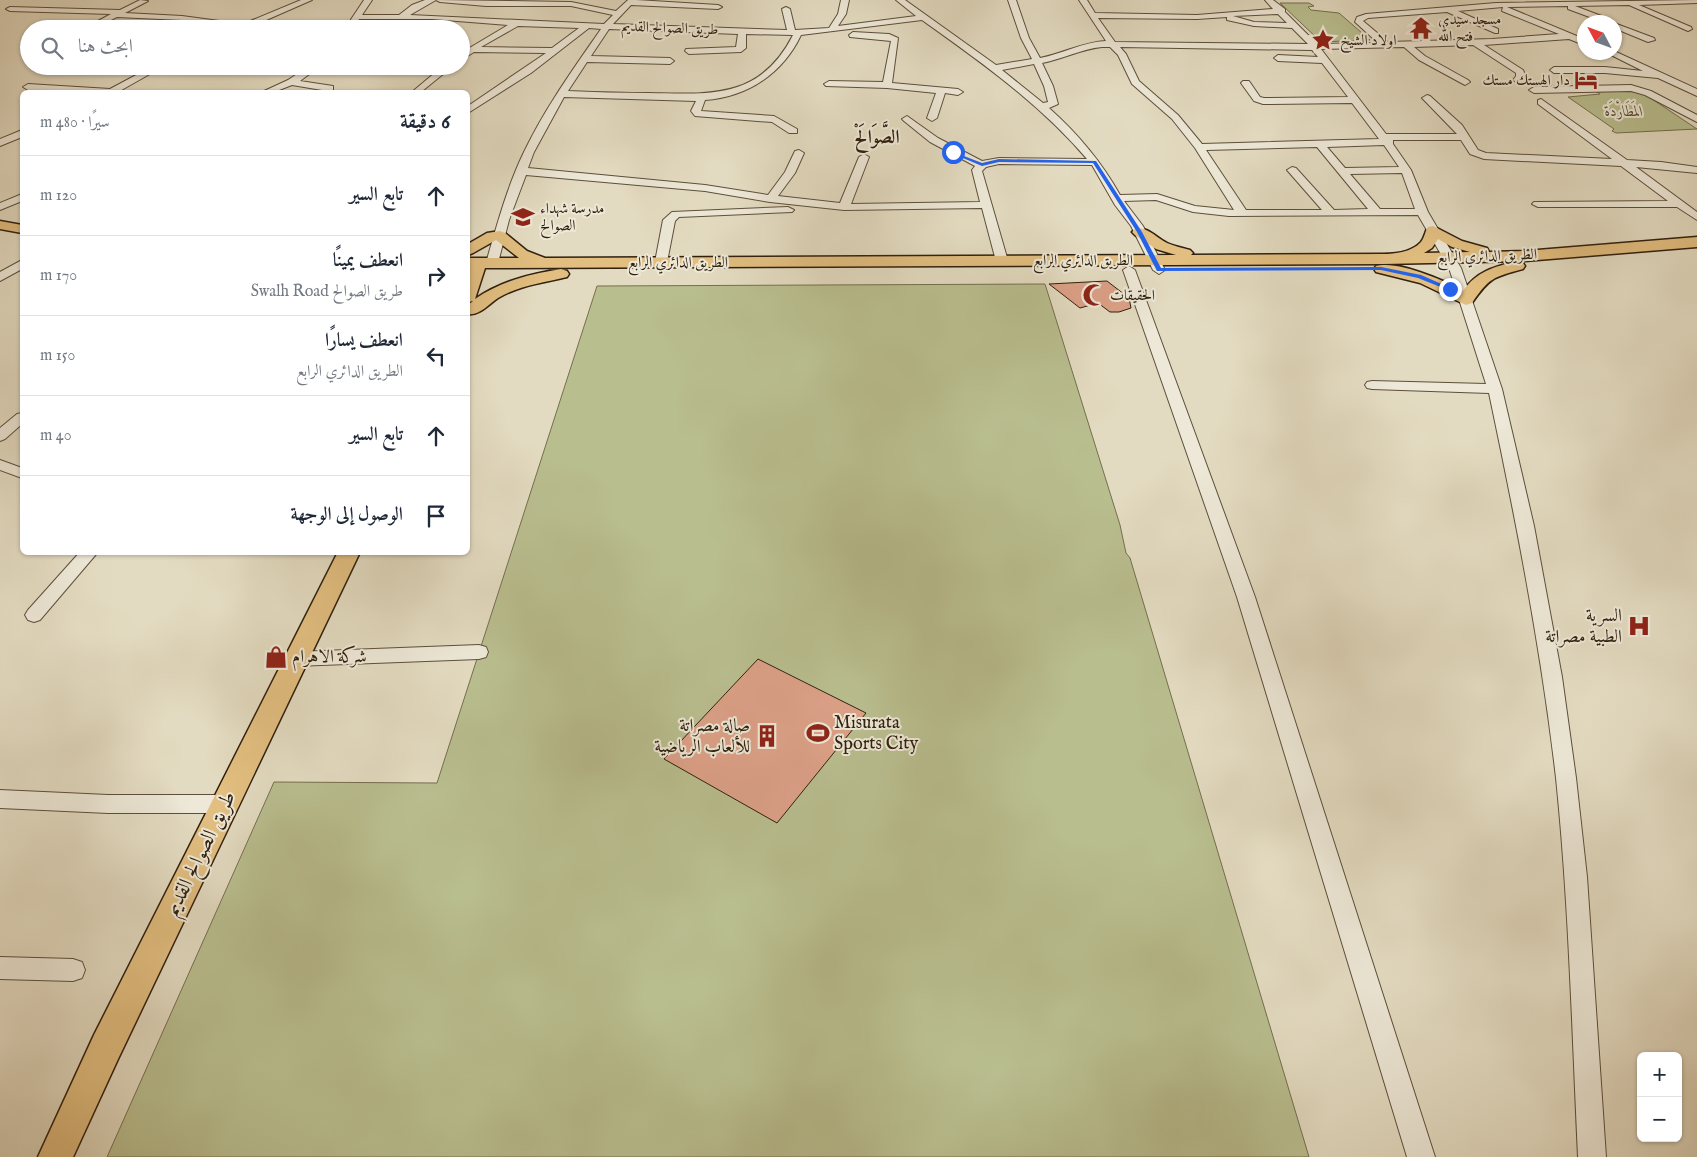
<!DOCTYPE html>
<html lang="ar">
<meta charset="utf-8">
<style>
body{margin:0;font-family:"IM FELL English",Amiri,serif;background:#f6f6f7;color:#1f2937;direction:rtl}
.controls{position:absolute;right:15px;bottom:15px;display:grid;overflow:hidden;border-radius:8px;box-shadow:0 1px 4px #0004}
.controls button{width:45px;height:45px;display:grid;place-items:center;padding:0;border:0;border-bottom:1px solid #e0e1e3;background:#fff;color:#1f2937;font:25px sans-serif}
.compass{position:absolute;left:1577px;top:15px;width:45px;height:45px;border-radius:50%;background:#fff;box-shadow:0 1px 4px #0004;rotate:311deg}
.stop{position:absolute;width:15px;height:15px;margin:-11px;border:4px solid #2563eb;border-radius:50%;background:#fff}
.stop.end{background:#2563eb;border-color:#fff;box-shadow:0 1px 5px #0008}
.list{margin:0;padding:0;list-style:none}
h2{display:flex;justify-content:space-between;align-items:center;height:65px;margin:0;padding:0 20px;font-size:21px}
h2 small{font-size:16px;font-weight:400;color:#747a83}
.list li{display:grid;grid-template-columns:32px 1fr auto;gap:15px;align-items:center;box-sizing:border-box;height:80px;padding:0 20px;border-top:1px solid #e0e1e3}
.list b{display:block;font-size:19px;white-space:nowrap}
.list p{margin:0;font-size:16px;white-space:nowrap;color:#747a83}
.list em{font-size:16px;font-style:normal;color:#747a83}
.icon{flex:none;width:28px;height:28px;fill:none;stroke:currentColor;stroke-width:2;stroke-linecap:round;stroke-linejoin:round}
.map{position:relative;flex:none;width:1697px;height:1157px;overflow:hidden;direction:ltr}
.search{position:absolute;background:#fff;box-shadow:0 1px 4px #0004;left:20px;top:20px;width:450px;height:55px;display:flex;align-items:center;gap:12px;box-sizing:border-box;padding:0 18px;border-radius:28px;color:#747a83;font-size:19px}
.panel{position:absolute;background:#fff;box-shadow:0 1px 4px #0004;left:20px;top:90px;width:450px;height:465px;border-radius:8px;direction:rtl}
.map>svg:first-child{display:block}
.green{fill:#b9be8f;stroke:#746f4e}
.building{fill:#dca188;stroke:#30200e}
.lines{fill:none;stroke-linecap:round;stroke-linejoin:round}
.minor-casing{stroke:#5d4f3b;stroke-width:2}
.major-casing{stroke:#30200e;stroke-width:3}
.minor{fill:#ede8d7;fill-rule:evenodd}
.major{fill:#e2be80;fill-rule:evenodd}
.route{fill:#2563eb}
.labels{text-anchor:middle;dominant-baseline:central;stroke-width:4;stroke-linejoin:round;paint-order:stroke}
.far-poi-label{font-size:15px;fill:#30200e;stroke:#ede8d7;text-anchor:start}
.far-street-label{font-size:15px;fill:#30200e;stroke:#ede8d7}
.far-park-label{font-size:15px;font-style:italic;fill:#594f35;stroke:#ede8d7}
.poi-label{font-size:18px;fill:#30200e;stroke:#ede8d7;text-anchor:end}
.far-district-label{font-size:19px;font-weight:bold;fill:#30200e;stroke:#ede8d7}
.near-street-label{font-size:21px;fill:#30200e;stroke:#ede8d7}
</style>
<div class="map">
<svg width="1697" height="1157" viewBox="0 0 1697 1157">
<rect width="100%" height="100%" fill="#e3dbc1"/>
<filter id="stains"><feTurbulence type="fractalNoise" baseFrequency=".004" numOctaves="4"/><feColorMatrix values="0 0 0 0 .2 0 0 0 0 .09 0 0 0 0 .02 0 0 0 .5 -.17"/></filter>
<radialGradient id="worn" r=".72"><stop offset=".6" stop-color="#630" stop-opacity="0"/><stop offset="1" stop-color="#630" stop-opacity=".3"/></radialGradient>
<g class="green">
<polygon points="1280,3 1309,3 1314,6 1308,7 1311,10 1339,13 1370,40 1321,42"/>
<polygon points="1622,89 1643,93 1697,129 1616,133 1612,131 1614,129 1568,97 1600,94 1594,90"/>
<polygon points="1045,284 1120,525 1126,553 1130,558 1309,1157 107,1157 274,782 437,783 597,286"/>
</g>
<g class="building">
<polygon points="1107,281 1129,298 1131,308 1119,312 1110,312 1098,303 1080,308 1049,284"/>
<polygon points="758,659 866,713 777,823 664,759"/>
</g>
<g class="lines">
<defs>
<g id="minor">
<polygon points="140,0 148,1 125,13 182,16 234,23 238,25 234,27 182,20 117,17 101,25 98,25 98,21 111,14 10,11 6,9 10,7 120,10"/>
<path d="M301 0H312L264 21 294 24H348L364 0H372L362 15H399L412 5 425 0H436L410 15 604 24 613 15 571 6H486L440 2 436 0 571 2 616 11 628 0H636L718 5 722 7 718 9 631 5 613 24 787 30 782 9 786 7 790 9 795 30 829 28 838 14 841 0H849L846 14 838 26 916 16 896 0H905L996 65 1032 59 1021 38 1008 0H1016L1029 38 1040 58C1062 54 1082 42 1106 41L1079 0H1087L1095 13 1197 15 1273 9 1265 0H1273L1285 9V12L1317 44 1378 43 1355 22 1357 17 1366 14 1496 3 1697 0V3L1639 5 1691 27 1692 29 1688 31 1629 5 1575 6 1612 20 1613 22H1603L1568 9V6L1507 7 1584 39V45L1569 39 1484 45 1523 70 1526 77 1518 83 1513 80 1516 76V73L1473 45 1414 47 1425 56 1468 80 1470 82 1465 85 1419 60 1404 47 1321 49 1386 134H1457L1424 100 1422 98 1427 95 1430 96 1462 125 1478 150 1486 153 1612 159 1538 104V100L1541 99 1627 160 1661 162 1697 167V173L1636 167 1697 212V220L1677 207H1538L1532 204 1534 202 1668 201 1621 166 1484 159 1470 154 1461 140H1393V144L1411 170 1428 212 1461 268 1502 389 1534 526 1562 677 1576 778 1587 877 1606 1157H1578C1572 1031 1569 904 1556 778 1541 648 1516 521 1489 393L1372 389 1367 388 1365 385 1367 382 1372 381 1486 384 1449 268 1418 215 1229 216 1193 212 1156 200 1124 201 1143 226 1165 270 1159 274 1153 270 1131 226 1115 205 1092 165 999 164 986 167 982 171 1008 261 1002 265 996 261 982 208 844 210 770 202 705 191 526 175 509 220 498 263 492 267 486 263C497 225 507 187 524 152 545 108 574 68 601 29L589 28 531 73 468 113V106L546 53 474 52 461 60V53L508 25 432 19H359L354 29 294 28 252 24 248 22ZM1503 7 1502 11 1559 34 1492 39 1388 42 1363 21 1368 18 1447 12 1495 33H1498V29L1458 11ZM1278 14 1287 23 1254 22 1233 16ZM1227 17V20L1254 26 1292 28 1308 44 1115 42 1098 18 1197 19ZM922 20C981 62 1039 103 1087 159L999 158 982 161 938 138 907 116 902 119 904 121 930 142 975 166 972 170 980 202 851 204 869 157 864 154 859 157 840 203 778 196 795 173 804 153 799 150 795 151 785 172 768 195 705 185 528 168 534 152 564 97 696 101 691 111 695 116 772 122 789 133H797V129L774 116 701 111 705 100C748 97 783 73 801 35ZM518 26 579 28 552 48 481 47ZM609 29 738 34 736 47 686 49 685 51 689 54 741 52 746 48V34L793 35C760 100 709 94 648 93 621 93 594 92 568 91L587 62 670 64 674 61 670 58 591 56ZM1102 47H1110L1118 55 1132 84 1172 119 1195 148 1234 210 1195 206 1157 194 1120 195C1101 161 1077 133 1049 108L1058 104 1053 86 1042 63C1063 59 1081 49 1102 47ZM1120 47 1312 50 1318 57 1278 55 1274 58 1278 61 1322 63 1348 97 1264 98 1260 97 1249 81H1243L1241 83 1254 101 1263 104 1352 103 1379 139 1202 144 1178 115 1139 81 1126 54ZM1034 64 1044 86 1048 102 1043 103 1002 70ZM1384 145 1399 167 1345 168 1327 147ZM1317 147 1368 209 1334 210 1296 168 1292 167 1287 170 1322 210H1246L1206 150ZM1402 173 1415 209H1380L1350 174Z"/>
<polygon points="1614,23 1654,38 1655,40 1648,42 1614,28"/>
<polygon points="853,32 889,34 898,38 892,83 958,89 963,92 958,95 945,93 937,118 932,121 927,118 936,93 887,88 826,86 824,84 829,81 883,82 891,41 850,37 849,35"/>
<polygon points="1614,51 1697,89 1697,96 1658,78 1605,73 1554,73 1550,70 1554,67 1605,67 1643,71 1605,52"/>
<polygon points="153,66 164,66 118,92 28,90 23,87 28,84 110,89"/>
<polygon points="309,66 320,66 300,81 333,86 333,90 330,92 321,92 322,90 292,85 274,92 262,92 288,80"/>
<polygon points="443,66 453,66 421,92 412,92"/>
<polygon points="1631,85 1651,91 1697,115 1697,122 1645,95 1631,91 1534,93 1529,90 1534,87"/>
<polygon points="22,130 22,137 0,146 0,139"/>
<polygon points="22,194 22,201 0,210 0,203"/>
<polygon points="788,207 794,210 792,212 679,217 675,221 667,262 661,266 655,262 663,220 672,212"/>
<polygon points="22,260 22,269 0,281 0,272"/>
<polygon points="1129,266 1135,270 1255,597 1435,1157 1407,1157 1237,597 1123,270"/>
<polygon points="22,413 22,424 5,439 0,441 0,428 17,414"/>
<polygon points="0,460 22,468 22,478 0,470"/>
<polygon points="80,552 98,552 40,620 34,622 28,620 25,615 28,610"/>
<polygon points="479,645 486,647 488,652 486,657 479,659 295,666 288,664 286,659 288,654 295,652"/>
<polygon points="0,790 108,795 226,795 234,798 237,804 234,810 226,813 108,813 0,808"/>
<polygon points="0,957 73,959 82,962 85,970 82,978 73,981 0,979"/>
</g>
<g id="major">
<polygon points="0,221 22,225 22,233 0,229"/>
<path d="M1433 226 1462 241 1487 248 1489 252 1525 251 1697 237V247L1525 261 1383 264 485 268 475 299C501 281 530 274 561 269L567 271 569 274 567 277C543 283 520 285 498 298 489 304 479 316 468 314V305L473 301 468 302V274L470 268H468V258H519L496 240 473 253 468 255V244L487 233 500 231 505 233 527 251 545 258 1176 255 1156 249 1135 235 1132 232 1135 229C1148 226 1156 238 1167 243 1174 246 1183 248 1190 250L1193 253 1191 255 1383 254C1395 254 1412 252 1421 242 1425 237 1425 231 1428 227ZM1438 239 1452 247 1470 252 1424 253 1432 248Z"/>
<path d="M1517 261 1523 263 1525 266 1523 269C1493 277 1489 278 1472 303L1466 305 1420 283 1376 272 1374 269 1376 266C1397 260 1444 280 1463 291 1477 271 1494 267 1517 261Z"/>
<polygon points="338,552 360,552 118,1059 73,1157 38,1157 94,1035"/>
</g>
</defs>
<use href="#minor" class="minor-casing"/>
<use href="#major" class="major-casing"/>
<use href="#minor" class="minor"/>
<use href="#major" class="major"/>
</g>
<polygon class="route" points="951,151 982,163 999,159 1096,161 1142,232 1161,268 1381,267 1421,275 1453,289 1448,290 1418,278 1381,270 1157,271 1137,232 1093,163 999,162 982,166 951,153"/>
<defs>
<symbol id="temple-bare" viewBox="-9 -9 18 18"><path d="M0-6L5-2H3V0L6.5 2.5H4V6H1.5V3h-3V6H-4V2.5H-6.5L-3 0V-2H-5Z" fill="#8f2418" stroke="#ede8d7" stroke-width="2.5" paint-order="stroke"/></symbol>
<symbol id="sight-bare" viewBox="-9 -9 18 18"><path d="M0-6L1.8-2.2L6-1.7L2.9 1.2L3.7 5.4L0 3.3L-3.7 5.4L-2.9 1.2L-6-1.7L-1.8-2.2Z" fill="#8f2418" stroke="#ede8d7" stroke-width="2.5" paint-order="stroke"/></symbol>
<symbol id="hotel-bare" viewBox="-9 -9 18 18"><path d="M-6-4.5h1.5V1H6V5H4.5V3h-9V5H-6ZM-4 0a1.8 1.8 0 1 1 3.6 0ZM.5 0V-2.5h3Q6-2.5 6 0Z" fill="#8f2418" stroke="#ede8d7" stroke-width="2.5" paint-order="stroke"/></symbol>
<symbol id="school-bare" viewBox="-9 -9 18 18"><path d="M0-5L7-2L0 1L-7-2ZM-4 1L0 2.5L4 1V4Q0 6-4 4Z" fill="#8f2418" stroke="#ede8d7" stroke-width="2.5" paint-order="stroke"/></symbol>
<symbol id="mosque-bare" viewBox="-9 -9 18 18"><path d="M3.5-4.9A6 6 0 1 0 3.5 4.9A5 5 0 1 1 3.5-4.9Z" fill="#8f2418" stroke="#ede8d7" stroke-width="2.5" paint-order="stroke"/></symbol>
<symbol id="hospital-bare" viewBox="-9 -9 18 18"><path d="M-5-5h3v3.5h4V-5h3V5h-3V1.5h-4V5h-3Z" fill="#8f2418" stroke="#ede8d7" stroke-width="2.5" paint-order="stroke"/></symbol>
<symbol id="shop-bare" viewBox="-9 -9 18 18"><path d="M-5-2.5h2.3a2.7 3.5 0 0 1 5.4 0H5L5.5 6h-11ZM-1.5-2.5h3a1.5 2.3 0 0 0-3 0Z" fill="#8f2418" stroke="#ede8d7" stroke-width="2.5" paint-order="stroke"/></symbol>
<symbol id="stadium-bare" viewBox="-9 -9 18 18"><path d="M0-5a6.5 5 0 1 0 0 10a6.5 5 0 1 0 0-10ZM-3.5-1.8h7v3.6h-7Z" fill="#8f2418" stroke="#ede8d7" stroke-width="2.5" paint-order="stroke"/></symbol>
<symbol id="building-bare" viewBox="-9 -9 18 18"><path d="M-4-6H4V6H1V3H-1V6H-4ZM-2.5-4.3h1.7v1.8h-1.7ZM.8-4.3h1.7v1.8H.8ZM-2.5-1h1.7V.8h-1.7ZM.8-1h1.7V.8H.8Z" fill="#8f2418" stroke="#ede8d7" stroke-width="2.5" paint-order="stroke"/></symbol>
</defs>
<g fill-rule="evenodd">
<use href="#temple-bare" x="1405" y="12" width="32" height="32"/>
<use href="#sight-bare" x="1307" y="24" width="32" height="32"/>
<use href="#hotel-bare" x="1570" y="64" width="32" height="32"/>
<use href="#school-bare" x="507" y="201" width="32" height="32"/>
<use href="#mosque-bare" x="1078" y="279" width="32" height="32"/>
<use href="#hospital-bare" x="1623" y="610" width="32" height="32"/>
<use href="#shop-bare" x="260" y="641" width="32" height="32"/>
<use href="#stadium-bare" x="802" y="717" width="32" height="32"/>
<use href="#building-bare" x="751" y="720" width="32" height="32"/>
</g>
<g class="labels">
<g class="far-poi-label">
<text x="1438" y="19">مسجد سيدي<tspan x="1438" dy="17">فتح الله</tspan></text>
<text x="1340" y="40">اولاد الشيخ</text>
<text x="1570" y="80" text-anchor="end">دار الهستك مستك</text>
<text x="540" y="208">مدرسة شهداء<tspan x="540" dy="17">الصوالح</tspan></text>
<text x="1110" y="295">الحقيقات</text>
</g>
<g class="far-street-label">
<text transform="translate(670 28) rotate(2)">طريق الصوالح القديم</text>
<text transform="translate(1487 256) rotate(-2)">الطريق الدائري الرابع</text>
<text x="1083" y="260">الطريق الدائري الرابع</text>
<text x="678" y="262">الطريق الدائري الرابع</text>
</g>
<g class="far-park-label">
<text x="1624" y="111">المَطَارْدَة</text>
</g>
<g class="poi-label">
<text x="1622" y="616">السرية<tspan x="1622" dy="21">الطبية مصراتة</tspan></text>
<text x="292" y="657" text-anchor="start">شركة الاهرام</text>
<text x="834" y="723" text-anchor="start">Misurata<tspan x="834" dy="21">Sports City</tspan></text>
<text x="750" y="726">صالة مصراتة<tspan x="750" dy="21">للألعاب الرياضية</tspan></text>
</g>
<g class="far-district-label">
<text x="877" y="138">الصَّوَالَحْ</text>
</g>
<g class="near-street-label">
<text transform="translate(201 854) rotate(-64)">طريق الصوالح القديم</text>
</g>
</g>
<rect width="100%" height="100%" filter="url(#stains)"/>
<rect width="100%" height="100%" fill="url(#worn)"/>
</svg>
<div class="controls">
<button>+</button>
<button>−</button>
</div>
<svg class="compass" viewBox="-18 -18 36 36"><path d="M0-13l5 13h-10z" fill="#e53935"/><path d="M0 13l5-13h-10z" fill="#747a83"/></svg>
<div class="stop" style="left:953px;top:152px"></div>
<div class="stop end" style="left:1450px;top:289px"></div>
<div class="search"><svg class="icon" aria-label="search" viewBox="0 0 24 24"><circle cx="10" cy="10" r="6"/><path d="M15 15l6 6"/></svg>ابحث هنا</div>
<section class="panel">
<h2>6 دقيقة<small>سيرًا · 480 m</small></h2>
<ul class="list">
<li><svg class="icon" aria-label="ahead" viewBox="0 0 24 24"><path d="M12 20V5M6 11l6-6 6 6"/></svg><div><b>تابع السير</b></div><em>120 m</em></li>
<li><svg class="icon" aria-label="right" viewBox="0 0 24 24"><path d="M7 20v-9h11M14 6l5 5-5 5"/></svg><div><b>انعطف يمينًا</b><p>طريق الصوالح Swalh Road</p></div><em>170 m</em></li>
<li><svg class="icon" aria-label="left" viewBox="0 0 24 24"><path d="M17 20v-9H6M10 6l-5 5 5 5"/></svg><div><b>انعطف يسارًا</b><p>الطريق الدائري الرابع</p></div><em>150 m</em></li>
<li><svg class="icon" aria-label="ahead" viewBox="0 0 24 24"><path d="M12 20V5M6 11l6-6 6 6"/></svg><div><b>تابع السير</b></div><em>40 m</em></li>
<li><svg class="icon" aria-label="arrive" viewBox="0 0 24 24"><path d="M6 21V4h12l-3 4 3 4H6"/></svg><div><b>الوصول إلى الوجهة</b></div></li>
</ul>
</section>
</div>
